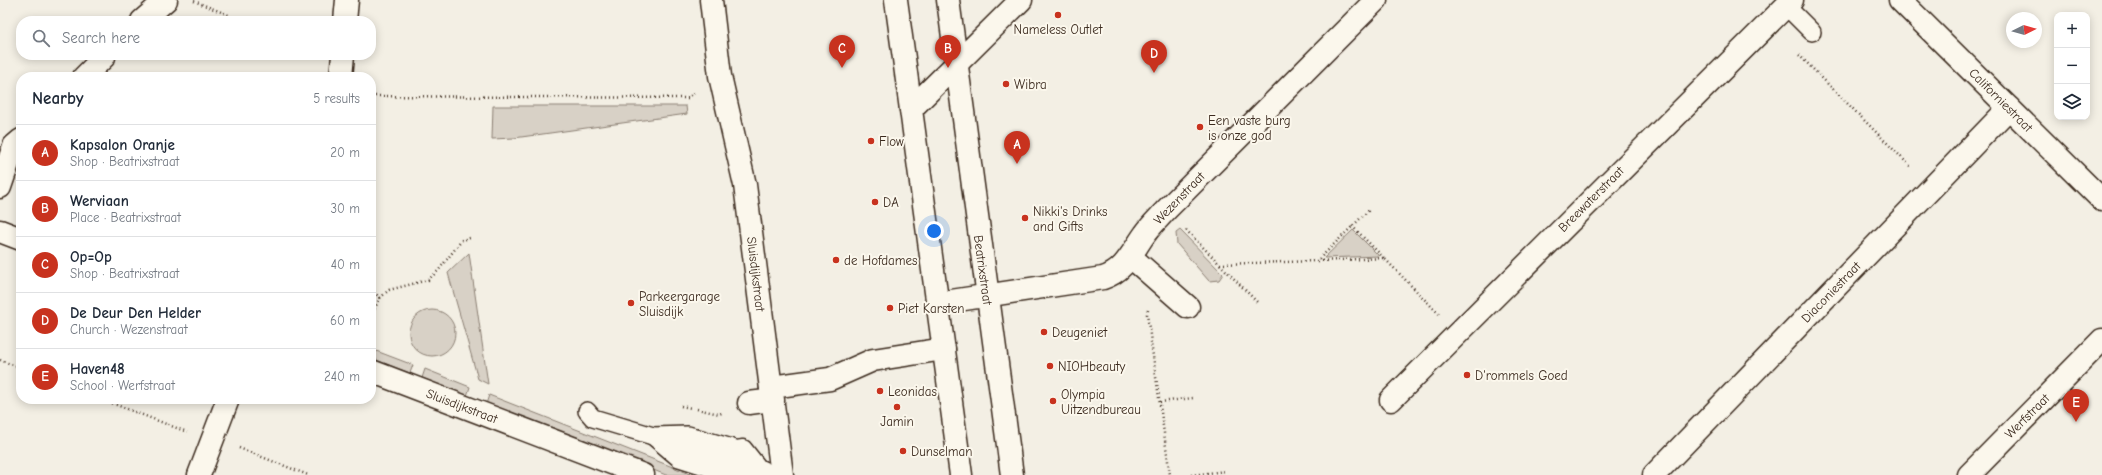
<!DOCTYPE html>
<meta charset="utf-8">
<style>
body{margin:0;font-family:"Comic Neue",sans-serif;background:#f2f2f3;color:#1f2937}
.controls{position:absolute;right:12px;top:12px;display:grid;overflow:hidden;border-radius:8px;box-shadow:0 2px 10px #0003}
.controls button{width:36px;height:36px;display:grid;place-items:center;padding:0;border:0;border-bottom:1px solid #e0e1e3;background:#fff;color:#1f2937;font:20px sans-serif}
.compass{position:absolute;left:2006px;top:12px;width:36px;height:36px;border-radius:50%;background:#fff;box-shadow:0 2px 10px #0003;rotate:85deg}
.you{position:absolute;left:934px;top:231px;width:14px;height:14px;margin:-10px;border:3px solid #fff;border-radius:50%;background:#1a73e8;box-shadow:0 0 0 6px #1a73e833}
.badge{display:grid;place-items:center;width:26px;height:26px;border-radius:50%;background:#c8321e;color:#fff;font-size:13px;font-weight:700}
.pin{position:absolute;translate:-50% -33px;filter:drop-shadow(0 1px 2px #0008)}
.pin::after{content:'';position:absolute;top:21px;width:14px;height:12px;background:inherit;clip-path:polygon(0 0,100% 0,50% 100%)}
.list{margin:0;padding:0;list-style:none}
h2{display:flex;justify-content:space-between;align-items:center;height:52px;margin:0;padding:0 16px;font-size:17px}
h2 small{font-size:13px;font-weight:400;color:#747a83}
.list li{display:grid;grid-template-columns:26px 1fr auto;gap:12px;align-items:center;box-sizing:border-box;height:56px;padding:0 16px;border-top:1px solid #e0e1e3}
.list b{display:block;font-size:15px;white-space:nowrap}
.list p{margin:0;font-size:13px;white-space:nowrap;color:#747a83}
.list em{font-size:13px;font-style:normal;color:#747a83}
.icon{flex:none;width:22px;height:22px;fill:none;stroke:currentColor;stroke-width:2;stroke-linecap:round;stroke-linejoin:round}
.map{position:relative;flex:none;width:2102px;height:475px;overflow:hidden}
.search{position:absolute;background:#fff;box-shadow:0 2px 10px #0003;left:16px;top:16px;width:360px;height:44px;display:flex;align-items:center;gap:10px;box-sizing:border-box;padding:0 14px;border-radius:16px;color:#747a83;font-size:15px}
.panel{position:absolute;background:#fff;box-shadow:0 2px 10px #0003;left:16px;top:72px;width:360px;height:332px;border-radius:16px}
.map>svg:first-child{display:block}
.green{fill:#d8d1c6;stroke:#8a7e72}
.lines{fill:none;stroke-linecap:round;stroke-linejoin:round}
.lane-casing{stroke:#3b2a1e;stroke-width:20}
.street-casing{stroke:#3b2a1e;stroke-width:25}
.path{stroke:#3b2a1e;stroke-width:2.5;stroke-dasharray:1 3;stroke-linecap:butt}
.lane{stroke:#fbf7ec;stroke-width:17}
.street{stroke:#fbf7ec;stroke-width:22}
.poi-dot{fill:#c8321e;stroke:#fbf7ec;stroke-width:1.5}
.labels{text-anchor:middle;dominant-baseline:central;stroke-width:4;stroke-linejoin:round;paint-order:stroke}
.poi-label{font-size:13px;fill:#3b2a1e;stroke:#fbf7ec;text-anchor:start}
.street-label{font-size:13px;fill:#3b2a1e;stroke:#fbf7ec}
</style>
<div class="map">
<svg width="2102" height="475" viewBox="0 0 2102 475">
<rect width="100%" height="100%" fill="#f3efe4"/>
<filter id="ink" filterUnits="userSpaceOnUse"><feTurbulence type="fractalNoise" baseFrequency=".025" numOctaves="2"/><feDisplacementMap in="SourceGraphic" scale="8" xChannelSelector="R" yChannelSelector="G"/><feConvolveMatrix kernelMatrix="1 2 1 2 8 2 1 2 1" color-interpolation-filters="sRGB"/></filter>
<g filter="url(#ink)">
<g class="green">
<polygon points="493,106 686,106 687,114 514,138 492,139"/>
<polygon points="1180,230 1223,274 1219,280 1209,281 1177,244 1176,233"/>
<polygon points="1353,230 1379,256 1324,258"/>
<polygon points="469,253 488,384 478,379 448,273"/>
<circle cx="432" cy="333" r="23"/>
<polygon points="371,349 413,365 410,373 371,358"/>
<polygon points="425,369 470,387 467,396 422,378"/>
<polygon points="489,395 693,475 666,475 486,404"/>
</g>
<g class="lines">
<defs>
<g id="lane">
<polyline points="1786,6 1812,32"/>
<polyline points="587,411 593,418 653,436 688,435 742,451"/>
<polyline points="653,436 679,458 733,475"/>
<polyline points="673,443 738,463"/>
</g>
<g id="street">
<polyline points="711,0 720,76 745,185 782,475"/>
<polyline points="896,0 961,475"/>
<polyline points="948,0 1012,475"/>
<polyline points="1900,0 2102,200"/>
<polyline points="142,21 166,0"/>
<polyline points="345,21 347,0"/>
<polyline points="84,77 104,57"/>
<polyline points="341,77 343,55"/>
<polyline points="911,109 1021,0"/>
<polyline points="0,187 14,146 21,140"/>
<polyline points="0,231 21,239"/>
<polyline points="1131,257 1188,307"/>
<path d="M938 303 1103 278C1125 271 1132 252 1145 234 1151 225 1159 218 1166 210L1376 0"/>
<polyline points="371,371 643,475"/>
<polyline points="771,387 830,379 873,360 944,349"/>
<polyline points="1391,400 1792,0"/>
<polyline points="749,403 773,400"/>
<polyline points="742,451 757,470 768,475"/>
<polyline points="199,475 228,399"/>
<polyline points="736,475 757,470"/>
<polyline points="1654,475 2009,108"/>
<polyline points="1969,475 2102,340"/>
</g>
</defs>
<use href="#lane" class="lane-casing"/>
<use href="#street" class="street-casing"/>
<g class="path">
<polyline points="194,1 231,16"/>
<polyline points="1799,55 1912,168"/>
<polyline points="371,96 688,98 694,93"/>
<polyline points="1352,226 1384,258"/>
<polyline points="1186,230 1259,304"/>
<polyline points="1318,261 1384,258 1439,314"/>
<polyline points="1220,264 1317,261 1370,209"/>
<polyline points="371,289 380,298 371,315"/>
<polyline points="380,298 389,290 428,280 438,271 462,240 470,238"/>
<polyline points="1148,310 1147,314 1170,475"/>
<polyline points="0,360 21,368"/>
<polyline points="101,399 187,432"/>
<polyline points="1160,402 1193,398"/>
<polyline points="681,406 691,408"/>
<polyline points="697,409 719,414 724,412"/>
<polyline points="239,448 308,475"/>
<polyline points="1191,475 1226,471"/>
</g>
<use href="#lane" class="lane"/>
<use href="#street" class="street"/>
</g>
</g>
<g class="poi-dot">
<circle cx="1058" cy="15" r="4"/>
<circle cx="1006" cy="84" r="4"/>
<circle cx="1200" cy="127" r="4"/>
<circle cx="871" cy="141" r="4"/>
<circle cx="875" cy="202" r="4"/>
<circle cx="1025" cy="218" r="4"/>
<circle cx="836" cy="260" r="4"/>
<circle cx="631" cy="303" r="4"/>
<circle cx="890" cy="308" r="4"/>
<circle cx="1044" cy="332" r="4"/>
<circle cx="1050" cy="366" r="4"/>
<circle cx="1467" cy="375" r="4"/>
<circle cx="880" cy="391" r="4"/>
<circle cx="1053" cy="401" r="4"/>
<circle cx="897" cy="407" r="4"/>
<circle cx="903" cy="451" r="4"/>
</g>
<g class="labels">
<g class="poi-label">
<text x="1058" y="29" text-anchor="middle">Nameless Outlet</text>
<text x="1014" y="84">Wibra</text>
<text x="1208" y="120">Een vaste burg<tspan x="1208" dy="15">is onze god</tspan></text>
<text x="879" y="141">Flow</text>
<text x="883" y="202">DA</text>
<text x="1033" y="211">Nikki's Drinks<tspan x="1033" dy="15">and Gifts</tspan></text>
<text x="844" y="260">de Hofdames</text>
<text x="639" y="296">Parkeergarage<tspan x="639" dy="15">Sluisdijk</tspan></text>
<text x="898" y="308">Piet Karsten</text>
<text x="1052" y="332">Deugeniet</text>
<text x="1058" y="366">NIOHbeauty</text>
<text x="1475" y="375">D'rommels Goed</text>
<text x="888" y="391">Leonidas</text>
<text x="1061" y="394">Olympia<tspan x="1061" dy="15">Uitzendbureau</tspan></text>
<text x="897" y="421" text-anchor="middle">Jamin</text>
<text x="911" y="451">Dunselman</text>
</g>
<g class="street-label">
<text transform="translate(2001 100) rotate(45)">Californiestraat</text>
<text transform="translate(1179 198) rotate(-46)">Wezenstraat</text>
<text transform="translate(1591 199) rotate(-45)">Breewaterstraat</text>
<text transform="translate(983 270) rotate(82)">Beatrixstraat</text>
<text transform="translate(756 274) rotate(83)">Sluisdijkstraat</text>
<text transform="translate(1831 292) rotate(-46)">Diaconiestraat</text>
<text transform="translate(462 406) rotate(21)">Sluisdijkstraat</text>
<text transform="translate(2027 416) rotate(-45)">Werfstraat</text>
</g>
</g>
</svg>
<div class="controls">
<button>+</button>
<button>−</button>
<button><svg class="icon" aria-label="layers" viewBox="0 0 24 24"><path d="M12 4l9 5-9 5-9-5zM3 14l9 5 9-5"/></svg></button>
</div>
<svg class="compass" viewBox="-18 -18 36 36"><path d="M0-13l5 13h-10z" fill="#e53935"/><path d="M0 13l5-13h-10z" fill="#747a83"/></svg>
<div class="you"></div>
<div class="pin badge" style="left:1017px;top:164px">A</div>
<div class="pin badge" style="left:948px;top:68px">B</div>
<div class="pin badge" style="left:842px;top:68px">C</div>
<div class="pin badge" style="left:1154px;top:73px">D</div>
<div class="pin badge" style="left:2076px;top:422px">E</div>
<div class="search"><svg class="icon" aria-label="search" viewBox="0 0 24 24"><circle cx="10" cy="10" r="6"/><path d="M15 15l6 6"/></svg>Search here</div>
<section class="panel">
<h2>Nearby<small>5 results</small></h2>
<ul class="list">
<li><span class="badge">A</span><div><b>Kapsalon Oranje</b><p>Shop · Beatrixstraat</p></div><em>20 m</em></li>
<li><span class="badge">B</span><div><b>Werviaan</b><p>Place · Beatrixstraat</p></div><em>30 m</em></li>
<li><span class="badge">C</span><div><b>Op=Op</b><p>Shop · Beatrixstraat</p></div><em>40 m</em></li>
<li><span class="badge">D</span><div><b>De Deur Den Helder</b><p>Church · Wezenstraat</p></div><em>60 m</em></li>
<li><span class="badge">E</span><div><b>Haven48</b><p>School · Werfstraat</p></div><em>240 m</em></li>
</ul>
</section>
</div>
